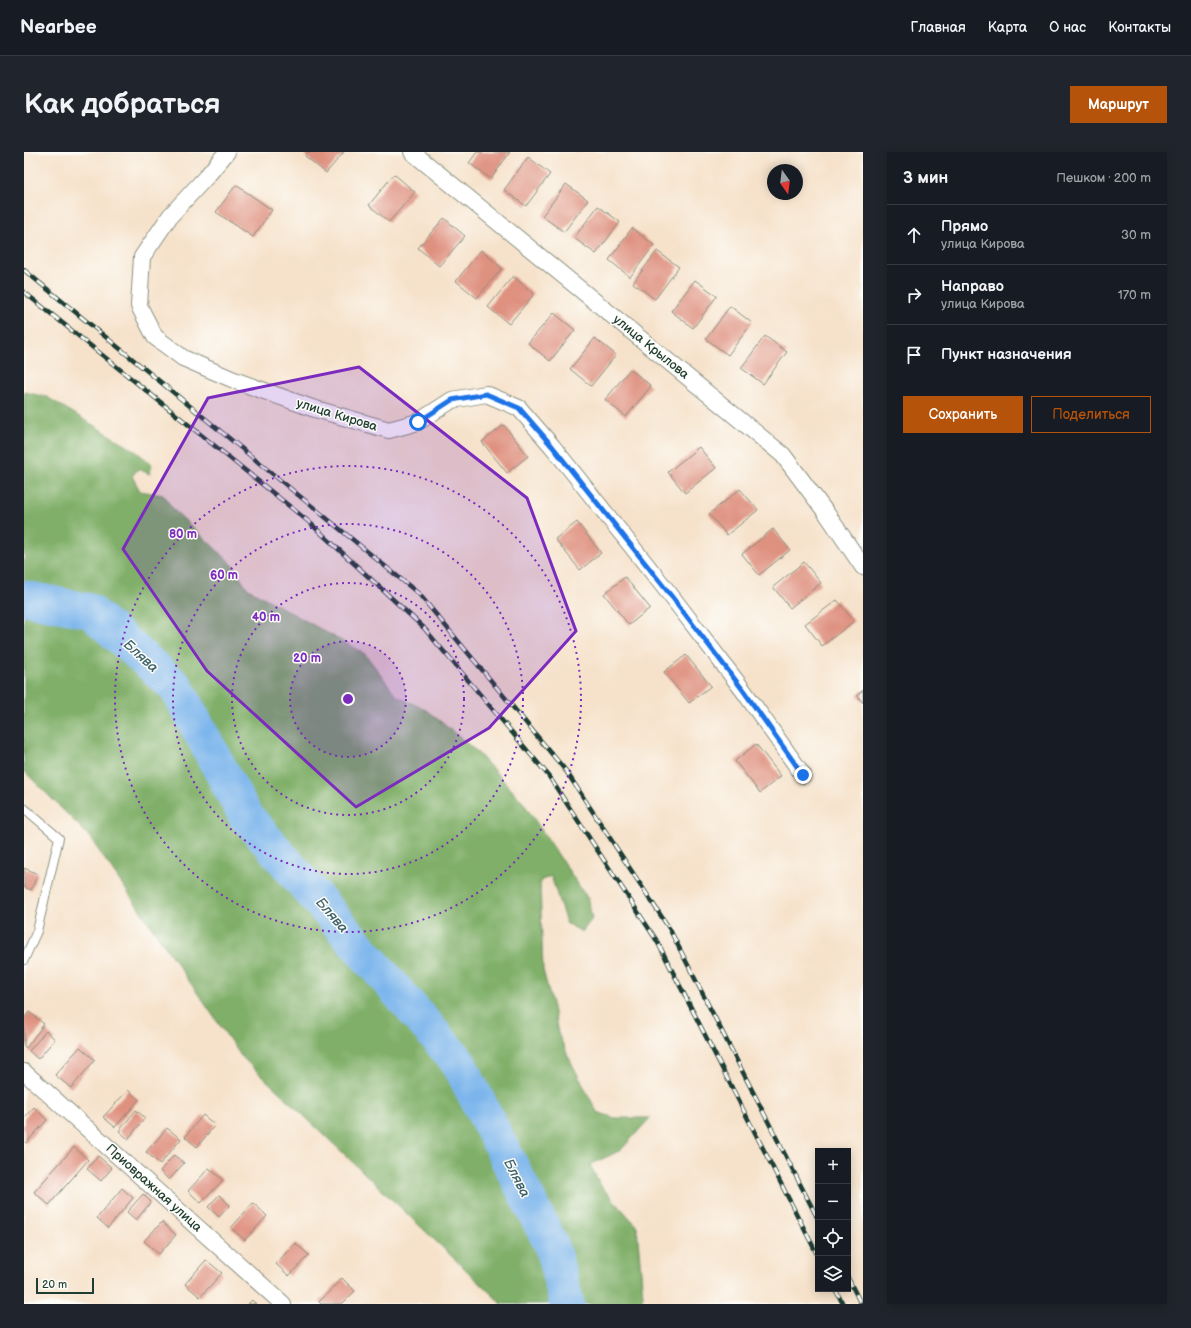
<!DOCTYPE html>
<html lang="ru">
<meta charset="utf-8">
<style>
body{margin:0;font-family:"Balsamiq Sans",sans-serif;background:#20242c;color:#f1f3f6}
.controls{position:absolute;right:12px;bottom:12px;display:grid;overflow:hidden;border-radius:0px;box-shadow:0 2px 10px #0003}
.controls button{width:36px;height:36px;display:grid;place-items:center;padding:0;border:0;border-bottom:1px solid #363941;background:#171b24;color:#f1f3f6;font:20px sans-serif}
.compass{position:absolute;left:743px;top:12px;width:36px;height:36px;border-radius:50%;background:#171b24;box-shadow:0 2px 10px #0003;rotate:166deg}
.scale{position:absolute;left:12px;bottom:10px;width:58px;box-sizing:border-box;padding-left:4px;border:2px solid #1f3d34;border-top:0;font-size:11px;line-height:14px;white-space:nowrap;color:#1f3d34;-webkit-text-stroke:3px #fdfcf7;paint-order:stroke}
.stop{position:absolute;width:12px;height:12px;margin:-9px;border:3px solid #1a73e8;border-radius:50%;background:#fff}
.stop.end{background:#1a73e8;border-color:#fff;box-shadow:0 1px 4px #0008}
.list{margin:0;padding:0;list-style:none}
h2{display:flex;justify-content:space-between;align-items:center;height:52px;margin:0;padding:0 16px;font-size:17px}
h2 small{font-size:13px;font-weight:400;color:#9ea1a6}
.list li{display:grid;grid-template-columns:26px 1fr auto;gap:12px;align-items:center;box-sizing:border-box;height:60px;padding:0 16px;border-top:1px solid #363941}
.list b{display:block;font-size:15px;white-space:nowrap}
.list p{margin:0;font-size:13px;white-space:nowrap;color:#9ea1a6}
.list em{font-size:13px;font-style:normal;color:#9ea1a6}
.actions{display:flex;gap:8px;padding:12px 16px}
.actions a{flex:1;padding:9px 0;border:1px solid #b45309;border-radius:0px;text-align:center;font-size:14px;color:#b45309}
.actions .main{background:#b45309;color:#fff}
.icon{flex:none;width:22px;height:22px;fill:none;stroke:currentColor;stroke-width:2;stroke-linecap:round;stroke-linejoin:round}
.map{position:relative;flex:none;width:839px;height:1152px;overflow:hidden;border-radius:0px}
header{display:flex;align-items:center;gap:24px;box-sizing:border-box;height:56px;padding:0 20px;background:#171b24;border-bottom:1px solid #363941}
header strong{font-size:19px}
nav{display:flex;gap:22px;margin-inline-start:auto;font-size:14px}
.intro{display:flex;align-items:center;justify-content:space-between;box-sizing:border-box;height:96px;padding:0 24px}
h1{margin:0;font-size:28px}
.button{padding:10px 18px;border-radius:0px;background:#b45309;color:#fff;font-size:14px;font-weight:700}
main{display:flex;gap:24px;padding:0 24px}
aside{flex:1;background:#171b24;border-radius:0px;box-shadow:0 2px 10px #0003}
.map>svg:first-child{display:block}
.forest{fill:#7faf68;stroke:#4f764e}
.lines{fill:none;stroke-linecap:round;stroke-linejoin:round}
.river{stroke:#7cb5ec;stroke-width:35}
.building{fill:#df9180}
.service-casing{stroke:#8a9080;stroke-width:10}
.minor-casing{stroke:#8a9080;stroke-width:18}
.service{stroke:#fff;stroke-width:8}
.minor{stroke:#fff;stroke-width:16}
.rail-casing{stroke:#1f3d34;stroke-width:4.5}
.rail{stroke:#fdfcf7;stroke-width:3;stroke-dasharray:9;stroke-linecap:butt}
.route{stroke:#1a73e8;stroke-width:5}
.marked{fill:#7b2cbf;fill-opacity:0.2;stroke:#7b2cbf;stroke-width:3;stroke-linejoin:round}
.ring{fill:none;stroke:#7b2cbf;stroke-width:2;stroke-dasharray:2 4}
.labels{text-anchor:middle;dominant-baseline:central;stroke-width:3;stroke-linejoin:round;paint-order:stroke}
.street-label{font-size:13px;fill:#1f3d34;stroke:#fdfcf7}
.water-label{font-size:14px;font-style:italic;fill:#3b616b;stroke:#fdfcf7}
.centre{fill:#7b2cbf;stroke:#fdfcf7;stroke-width:2}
.ring-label{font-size:12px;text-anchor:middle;font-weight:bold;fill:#7b2cbf;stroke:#fdfcf7;stroke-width:3;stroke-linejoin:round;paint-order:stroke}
</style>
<header>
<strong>Nearbee</strong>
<nav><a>Главная</a><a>Карта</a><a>О нас</a><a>Контакты</a></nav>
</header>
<div class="intro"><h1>Как добраться</h1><a class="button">Маршрут</a></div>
<main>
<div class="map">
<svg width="839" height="1152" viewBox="0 0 839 1152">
<rect width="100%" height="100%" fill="#fdfcf7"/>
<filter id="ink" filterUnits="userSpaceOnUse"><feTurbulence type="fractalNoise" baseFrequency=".025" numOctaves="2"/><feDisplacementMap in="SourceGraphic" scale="8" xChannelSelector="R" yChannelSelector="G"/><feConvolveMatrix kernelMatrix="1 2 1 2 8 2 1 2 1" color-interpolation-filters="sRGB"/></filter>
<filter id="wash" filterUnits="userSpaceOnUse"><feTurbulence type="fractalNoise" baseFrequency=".012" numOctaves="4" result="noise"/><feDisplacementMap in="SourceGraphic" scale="16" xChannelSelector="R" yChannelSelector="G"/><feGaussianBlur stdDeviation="0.9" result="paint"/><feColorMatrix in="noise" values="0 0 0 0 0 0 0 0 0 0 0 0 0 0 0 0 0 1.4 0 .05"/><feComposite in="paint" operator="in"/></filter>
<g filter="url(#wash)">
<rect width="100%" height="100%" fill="#f6e2cb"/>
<polygon class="forest" points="0,240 23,245 110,298 128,312 126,322 114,317 108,324 116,339 139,343 150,358 209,413 223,436 341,502 373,544 404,559 452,599 498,649 564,747 568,767 558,780 542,771 527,724 516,729 519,818 529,855 534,881 545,906 573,960 591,966 626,966 597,998 566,1013 577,1034 613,1074 619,1144 616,1152 478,1152 217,904 64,683 0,619"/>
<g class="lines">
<polyline class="river" points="0,446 66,459 152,535 221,663 434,910 527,1092 543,1152"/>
</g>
<g id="blocks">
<g class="building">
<polygon points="284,0 320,0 302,21 281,4"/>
<polygon points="453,0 486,0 467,27 445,11"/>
<polygon points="504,5 526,22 502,54 480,38"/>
<polygon points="370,22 391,40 365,70 345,53"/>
<polygon points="542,32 564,48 540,80 518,64"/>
<polygon points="212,33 248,58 229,85 192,60"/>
<polygon points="574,54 596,70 572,102 550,86"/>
<polygon points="420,66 441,84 415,114 394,96"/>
<polygon points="608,76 630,93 606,125 585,108"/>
<polygon points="457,98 478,116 453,146 432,129"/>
<polygon points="633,99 655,115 631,147 609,131"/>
<polygon points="489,124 510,142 485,172 464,155"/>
<polygon points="671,128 693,144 669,176 647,159"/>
<polygon points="706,154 728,171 704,203 682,187"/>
<polygon points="530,161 551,178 526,209 504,191"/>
<polygon points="741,184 763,200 739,232 717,216"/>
<polygon points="571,186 592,203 567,234 546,217"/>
<polygon points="606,217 627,234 602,265 581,248"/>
<polygon points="480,273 504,304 483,321 458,290"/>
<polygon points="675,295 692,316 661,341 644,320"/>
<polygon points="716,337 734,358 703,383 685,362"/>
<polygon points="553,370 577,401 556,418 531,387"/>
<polygon points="749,377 766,398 735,423 718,402"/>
<polygon points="780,410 797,431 766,456 749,435"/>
<polygon points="601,425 626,456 605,473 580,442"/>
<polygon points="813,448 830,469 798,494 781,472"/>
<polygon points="662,503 687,534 665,551 640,520"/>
<polygon points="839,538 839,551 833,543"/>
<polygon points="732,592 757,624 736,641 711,609"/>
<polygon points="0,716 14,722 7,738 0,735"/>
<polygon points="5,860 20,872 2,896 0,894 0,867"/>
<polygon points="22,879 31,887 14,907 5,899"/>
<polygon points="56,895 71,908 47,936 31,923"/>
<polygon points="104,938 115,948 91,975 79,965"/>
<polygon points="10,955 23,968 2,991 0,989 0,966"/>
<polygon points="112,958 121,966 104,987 95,979"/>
<polygon points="179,963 191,973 173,995 161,985"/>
<polygon points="143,976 157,987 136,1012 122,1000"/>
<polygon points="50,995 64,1008 25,1053 10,1040"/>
<polygon points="150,1003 160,1011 145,1028 136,1019"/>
<polygon points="74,1004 88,1016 77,1029 63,1017"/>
<polygon points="185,1016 199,1028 177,1051 164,1039"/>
<polygon points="98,1036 109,1046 84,1076 73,1066"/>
<polygon points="119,1042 127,1050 112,1068 103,1060"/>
<polygon points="195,1043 206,1053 195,1065 184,1055"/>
<polygon points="229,1051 243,1064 221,1088 207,1076"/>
<polygon points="138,1070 152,1083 135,1102 120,1089"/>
<polygon points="271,1091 285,1103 265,1124 252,1112"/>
<polygon points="182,1108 198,1121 176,1145 161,1132"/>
<polygon points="318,1126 331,1139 318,1152 297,1152 295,1150"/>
<polygon points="228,1148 232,1152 224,1152"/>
</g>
</g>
</g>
<g filter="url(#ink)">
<use href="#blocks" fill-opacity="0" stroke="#8a9080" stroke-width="1"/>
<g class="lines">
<defs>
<polyline id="service" points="0,656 35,686 13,779 0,808"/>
<g id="minor">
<polyline points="203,0 183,24 146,64 118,105 115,154 131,185 159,206 210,228 288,256 365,278 394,270 428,248 462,242 495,256 528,294 648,445 719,538 779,623"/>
<polyline points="388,0 759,303 803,362 839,415"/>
<polyline points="0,920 259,1152"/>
</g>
</defs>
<use href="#service" class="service-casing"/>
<use href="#minor" class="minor-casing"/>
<use href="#service" class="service"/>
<use href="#minor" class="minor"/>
<defs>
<g id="rail">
<polyline points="0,118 395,442 542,619 645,776 794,1067"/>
<polyline points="0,140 285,370 400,476 524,623 633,789 794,1104"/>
<polyline points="824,1126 837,1152"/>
<polyline points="811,1137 819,1152"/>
</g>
</defs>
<use href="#rail" class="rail-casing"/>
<use href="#rail" class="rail"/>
</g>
</g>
<g class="lines" filter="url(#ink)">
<polyline class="route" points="394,270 428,248 462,242 495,256 528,294 648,445 719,538 779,623"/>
</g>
<path class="marked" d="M335 215 503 346 552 479 465 576 332 655 183 519 99 397 184 246Z"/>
<circle cx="324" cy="547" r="58" fill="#7b2cbf" fill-opacity=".12"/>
<g class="ring">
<circle cx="324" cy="547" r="58"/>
<circle cx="324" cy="547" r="116"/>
<circle cx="324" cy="547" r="175"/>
<circle cx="324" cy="547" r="233"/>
</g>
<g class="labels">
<g class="street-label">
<text transform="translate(627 195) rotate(39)">улица Крылова</text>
<text transform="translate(313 263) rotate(17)">улица Кирова</text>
<text transform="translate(130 1036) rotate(42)">Приовражная улица</text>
</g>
<g class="water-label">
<text transform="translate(117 504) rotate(42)">Блява</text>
<text transform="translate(308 763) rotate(49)">Блява</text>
<text transform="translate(493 1026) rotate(63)">Блява</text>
</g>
</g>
<circle cx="324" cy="547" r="6" class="centre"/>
<g class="ring-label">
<text x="159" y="386">80 m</text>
<text x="200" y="427">60 m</text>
<text x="242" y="469">40 m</text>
<text x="283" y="510">20 m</text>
</g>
</svg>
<div class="controls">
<button>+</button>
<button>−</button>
<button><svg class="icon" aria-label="locate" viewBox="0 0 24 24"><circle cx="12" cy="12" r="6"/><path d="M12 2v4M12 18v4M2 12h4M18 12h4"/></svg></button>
<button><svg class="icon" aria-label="layers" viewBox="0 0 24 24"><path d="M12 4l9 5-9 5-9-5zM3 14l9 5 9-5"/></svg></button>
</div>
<svg class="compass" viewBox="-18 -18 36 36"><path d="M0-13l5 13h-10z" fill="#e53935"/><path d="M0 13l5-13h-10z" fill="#9ea1a6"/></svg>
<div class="scale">20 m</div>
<div class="stop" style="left:394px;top:270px"></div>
<div class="stop end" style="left:779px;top:623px"></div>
</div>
<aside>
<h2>3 мин<small>Пешком · 200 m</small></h2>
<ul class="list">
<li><svg class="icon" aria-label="ahead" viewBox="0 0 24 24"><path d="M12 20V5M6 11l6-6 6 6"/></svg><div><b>Прямо</b><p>улица Кирова</p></div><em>30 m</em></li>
<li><svg class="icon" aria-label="right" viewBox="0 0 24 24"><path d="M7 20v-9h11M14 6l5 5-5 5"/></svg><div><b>Направо</b><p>улица Кирова</p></div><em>170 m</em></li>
<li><svg class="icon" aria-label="arrive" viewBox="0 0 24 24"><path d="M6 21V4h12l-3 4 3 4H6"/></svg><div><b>Пункт назначения</b></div></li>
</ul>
<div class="actions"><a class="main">Сохранить</a><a>Поделиться</a></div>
</aside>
</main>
